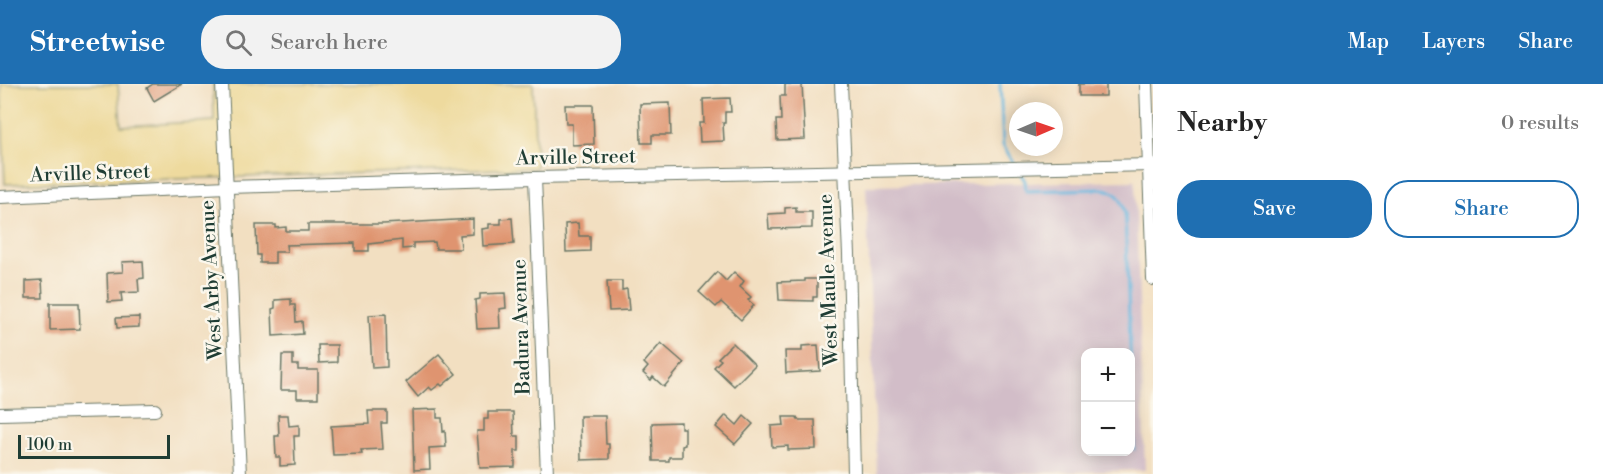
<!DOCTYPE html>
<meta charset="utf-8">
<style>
body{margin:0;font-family:"Libre Bodoni",serif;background:#f2f2f2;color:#222}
.controls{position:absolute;right:18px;bottom:18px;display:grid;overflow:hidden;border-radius:12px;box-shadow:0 3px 15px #0003}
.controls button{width:54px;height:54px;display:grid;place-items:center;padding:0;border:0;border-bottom:2px solid #e0e0e0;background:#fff;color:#222;font:30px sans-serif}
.compass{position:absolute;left:1009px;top:18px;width:54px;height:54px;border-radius:50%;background:#fff;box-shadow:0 3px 15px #0003;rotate:88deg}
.scale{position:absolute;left:18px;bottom:15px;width:152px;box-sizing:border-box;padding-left:6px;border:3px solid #1f3d34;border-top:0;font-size:16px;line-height:21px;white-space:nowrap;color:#1f3d34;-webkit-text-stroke:4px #fbf7ec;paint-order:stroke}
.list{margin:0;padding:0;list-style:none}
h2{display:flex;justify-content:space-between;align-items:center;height:78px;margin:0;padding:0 24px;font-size:26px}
h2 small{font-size:20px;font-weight:400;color:#767676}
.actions{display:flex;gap:12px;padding:18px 24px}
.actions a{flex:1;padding:14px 0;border:2px solid #1f6fb2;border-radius:24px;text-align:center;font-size:21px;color:#1f6fb2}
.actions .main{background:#1f6fb2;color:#fff}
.icon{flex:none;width:33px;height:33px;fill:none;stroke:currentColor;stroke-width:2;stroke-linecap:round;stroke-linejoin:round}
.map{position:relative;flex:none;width:1153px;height:390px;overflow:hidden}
header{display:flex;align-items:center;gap:36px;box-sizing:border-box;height:84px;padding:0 30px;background:#1f6fb2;color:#fff}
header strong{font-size:28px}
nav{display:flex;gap:33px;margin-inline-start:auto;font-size:21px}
.search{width:420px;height:54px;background:#f2f2f2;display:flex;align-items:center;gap:15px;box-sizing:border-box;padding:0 21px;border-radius:24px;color:#767676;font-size:22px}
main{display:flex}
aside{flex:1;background:#fff}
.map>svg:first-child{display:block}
.industrial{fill:#d2bdc8;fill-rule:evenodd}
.sand{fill:#eeda9e;stroke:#868c69;stroke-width:1.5}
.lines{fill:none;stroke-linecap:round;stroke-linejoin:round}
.stream{stroke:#63b7df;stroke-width:3}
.building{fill:#df946f}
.minor-casing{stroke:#697665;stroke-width:14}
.minor{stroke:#fff;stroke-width:12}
.labels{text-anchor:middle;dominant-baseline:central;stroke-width:5;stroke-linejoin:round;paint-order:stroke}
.street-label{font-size:20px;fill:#1f3d34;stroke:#fbf7ec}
</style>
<header>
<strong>Streetwise</strong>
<div class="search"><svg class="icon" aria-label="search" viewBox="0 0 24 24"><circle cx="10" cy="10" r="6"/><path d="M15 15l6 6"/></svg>Search here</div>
<nav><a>Map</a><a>Layers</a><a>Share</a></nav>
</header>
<main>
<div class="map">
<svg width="1153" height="390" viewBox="0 0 1153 390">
<rect width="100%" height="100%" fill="#fbf7ec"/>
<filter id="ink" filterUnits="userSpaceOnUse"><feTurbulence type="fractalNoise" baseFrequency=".0167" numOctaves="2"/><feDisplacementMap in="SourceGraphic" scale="12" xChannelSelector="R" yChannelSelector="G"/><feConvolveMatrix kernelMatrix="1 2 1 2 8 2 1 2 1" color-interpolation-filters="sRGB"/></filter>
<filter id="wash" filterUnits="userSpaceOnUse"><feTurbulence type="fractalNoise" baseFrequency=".008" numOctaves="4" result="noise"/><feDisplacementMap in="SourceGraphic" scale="24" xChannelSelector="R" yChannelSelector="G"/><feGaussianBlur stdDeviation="1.35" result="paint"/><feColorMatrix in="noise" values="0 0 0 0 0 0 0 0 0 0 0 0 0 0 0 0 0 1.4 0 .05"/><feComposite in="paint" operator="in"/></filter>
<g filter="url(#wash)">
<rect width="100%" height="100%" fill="#f2dfc1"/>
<path class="industrial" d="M1135 97 1145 386 996 390H877L866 102ZM1086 268H1130V368H1086Z"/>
<polygon class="sand" points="1,0 118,0 121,42 214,37 213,0 533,0 536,84 5,100"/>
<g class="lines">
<g class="stream">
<polyline points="1000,0 1003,61 1014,79"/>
<path d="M1019 87 1025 97 1026 107 1104 105C1118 108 1122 115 1125 129L1134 365"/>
</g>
</g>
<g id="blocks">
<g class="building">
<polygon points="153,0 182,0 154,17 147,4"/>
<polygon points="785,0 802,0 805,55 777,56 776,36 781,36 780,12 785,12"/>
<rect x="1079" y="0" width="27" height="12"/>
<polygon points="730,14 731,28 725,28 725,39 723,39 724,57 700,58 699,39 704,39 703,15"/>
<polygon points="670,19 671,51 652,51 652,59 641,59 640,20"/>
<polygon points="565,21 593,21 594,60 572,61 572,40 566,40"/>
<polygon points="796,123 796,128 812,128 812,144 769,145 768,130 785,129 785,124"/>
<polygon points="512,134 514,160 483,162 482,145 489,144 489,140 501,140 501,135"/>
<polygon points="473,135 473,150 460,151 461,165 436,165 435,158 413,159 413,164 402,165 402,156 369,160 369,167 355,167 355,159 286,161 287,168 275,168 275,179 260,179 260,171 257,171 256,141 276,141 276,144 286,143 286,147 308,147 308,140 383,140"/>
<polygon points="578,139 579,152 590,152 590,167 566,168 565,140"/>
<polygon points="143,177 144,194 138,195 139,208 121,209 122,217 108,218 107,189 123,188 122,178"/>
<polygon points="717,188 726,197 734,188 744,197 740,203 751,213 748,216 754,221 741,236 721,218 716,223 699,208"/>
<polygon points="805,195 817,195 817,213 813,213 813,217 779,216 778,198 805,197"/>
<polygon points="42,196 43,214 26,214 26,197"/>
<polygon points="607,197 622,197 622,206 627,205 629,226 609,227"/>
<polygon points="505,209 506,224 499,225 500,244 477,245 475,216 480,215 480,210"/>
<polygon points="291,215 291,221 295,221 296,238 302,237 303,250 273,252 272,225 275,224 275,216"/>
<polygon points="50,219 79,219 80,245 50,246"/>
<polygon points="386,230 387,283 372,284 369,231"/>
<polygon points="139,233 139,243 117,244 116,234"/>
<polygon points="661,259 684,279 664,303 653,293 651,296 643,289 648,283 644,279"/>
<polygon points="733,259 755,281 734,302 714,283 721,276 718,274"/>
<polygon points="318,261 337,261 337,278 319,279"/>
<polygon points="818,261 820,287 786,289 785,267 802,267 802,262"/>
<polygon points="439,270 456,290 442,302 440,300 432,306 429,303 418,313 406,298"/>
<polygon points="282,271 293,271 293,281 298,281 298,286 318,286 318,314 297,314 297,306 281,306"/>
<polygon points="437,325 437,334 442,334 443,348 445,347 446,363 429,364 430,385 414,386 412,326"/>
<polygon points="368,327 387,327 387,339 381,339 383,365 361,366 362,370 333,371 331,342 369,340"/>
<polygon points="488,328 513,328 514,352 519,352 519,367 515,367 515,383 480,384 477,347 484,347 484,335 488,335"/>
<polygon points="278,331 288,331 289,342 299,341 299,352 294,352 295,381 280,382 280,373 276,373 275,352 279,352"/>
<polygon points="726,331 737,341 744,332 753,340 735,360 716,343"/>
<polygon points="580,332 605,332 606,360 609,360 609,375 581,376"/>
<polygon points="783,333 797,333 798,336 815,336 816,365 788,366 788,362 772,363 771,342 784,341"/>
<polygon points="681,338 681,344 685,344 685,361 682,362 682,373 669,373 669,377 653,377 652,339"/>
</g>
</g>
</g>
<g filter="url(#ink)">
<use href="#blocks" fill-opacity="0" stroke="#697665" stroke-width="1.5"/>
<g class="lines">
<defs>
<g id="minor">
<polyline points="222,0 240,390"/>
<polyline points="841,0 849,170 854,390"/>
<polyline points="1146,0 1153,195"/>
<polyline points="535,94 547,390"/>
<polyline points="0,113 227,103 535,94 1153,81"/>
<polyline points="0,330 155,326"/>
</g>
</defs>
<use href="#minor" class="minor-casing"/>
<use href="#minor" class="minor"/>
</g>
</g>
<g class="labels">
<g class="street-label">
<text transform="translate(576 74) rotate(-1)">Arville Street</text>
<text transform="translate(90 90) rotate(-2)">Arville Street</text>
<text transform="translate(212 196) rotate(-93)">West Arby Avenue</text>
<text transform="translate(829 196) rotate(-92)">West Maule Avenue</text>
<text transform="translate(522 243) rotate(-92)">Badura Avenue</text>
</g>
</g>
</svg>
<div class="controls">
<button>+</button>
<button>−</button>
</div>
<svg class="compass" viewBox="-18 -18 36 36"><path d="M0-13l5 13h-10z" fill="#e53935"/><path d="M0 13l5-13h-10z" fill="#767676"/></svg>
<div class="scale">100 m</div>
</div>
<aside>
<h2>Nearby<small>0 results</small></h2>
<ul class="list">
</ul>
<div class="actions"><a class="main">Save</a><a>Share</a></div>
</aside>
</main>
